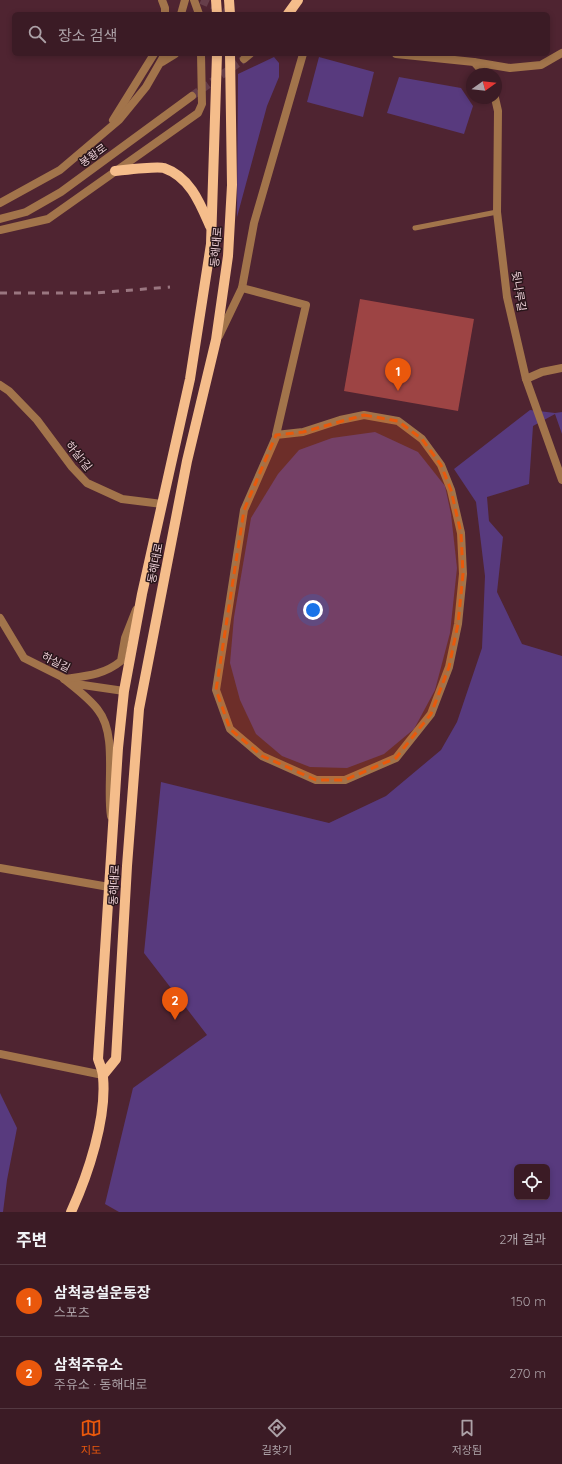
<!DOCTYPE html>
<html lang="ko">
<meta charset="utf-8">
<style>
body{margin:0;font-family:Quicksand,"Noto Sans KR",sans-serif;background:#42242d;color:#f1f3f6}
.controls{position:absolute;right:12px;bottom:12px;display:grid;overflow:hidden;border-radius:6px;box-shadow:0 2px 6px #0003}
.controls button{width:36px;height:36px;display:grid;place-items:center;padding:0;border:0;border-bottom:1px solid #543942;background:#3b1b25;color:#f1f3f6;font:20px sans-serif}
.compass{position:absolute;left:466px;top:68px;width:36px;height:36px;border-radius:50%;background:#3b1b25;box-shadow:0 2px 6px #0003;rotate:75deg}
.you{position:absolute;left:313px;top:610px;width:14px;height:14px;margin:-10px;border:3px solid #fff;border-radius:50%;background:#1a73e8;box-shadow:0 0 0 6px #1a73e833}
.badge{display:grid;place-items:center;width:26px;height:26px;border-radius:50%;background:#ea580c;color:#fff;font-size:13px;font-weight:700}
.pin{position:absolute;translate:-50% -33px;filter:drop-shadow(0 1px 2px #0008)}
.pin::after{content:'';position:absolute;top:21px;width:14px;height:12px;background:inherit;clip-path:polygon(0 0,100% 0,50% 100%)}
.list{margin:0;padding:0;list-style:none}
h2{display:flex;justify-content:space-between;align-items:center;height:52px;margin:0;padding:0 16px;font-size:17px}
h2 small{font-size:13px;font-weight:400;color:#aca1a7}
.list li{display:grid;grid-template-columns:26px 1fr auto;gap:12px;align-items:center;box-sizing:border-box;height:72px;padding:0 16px;border-top:1px solid #543942}
.list b{display:block;font-size:15px;white-space:nowrap}
.list p{margin:0;font-size:13px;white-space:nowrap;color:#aca1a7}
.list em{font-size:13px;font-style:normal;color:#aca1a7}
.icon{flex:none;width:22px;height:22px;fill:none;stroke:currentColor;stroke-width:2;stroke-linecap:round;stroke-linejoin:round}
.map{position:relative;flex:none;width:562px;height:1212px;overflow:hidden}
.search{position:absolute;background:#3b1b25;box-shadow:0 2px 6px #0003;left:12px;right:12px;top:12px;height:44px;display:flex;align-items:center;gap:10px;box-sizing:border-box;padding:0 14px;border-radius:6px;color:#aca1a7;font-size:15px}
.sheet{height:196px;background:#3b1b25}
nav{display:flex;justify-content:space-around;align-items:center;box-sizing:border-box;height:56px;border-top:1px solid #543942;background:#3b1b25;font-size:11px;color:#aca1a7}
nav a{display:grid;justify-items:center;gap:2px}
nav .on{color:#ea580c}
.map>svg:first-child{display:block}
.green{fill:#583a7e;fill-rule:evenodd}
.building{fill:#9d4444}
.lines{fill:none;stroke-linecap:round;stroke-linejoin:round}
.tertiary-tunnel{stroke:#663e4a;stroke-width:8;stroke-dasharray:8 4;stroke-linecap:butt}
.service{stroke:#a2744b;stroke-width:5}
.minor{stroke:#a2744b;stroke-width:8}
.tertiary{stroke:#a2744b;stroke-width:8}
.primary{stroke:#f5bd8b;stroke-width:10}
.rail{stroke:#9a7680;stroke-width:3;stroke-dasharray:7 7;stroke-linecap:butt}
.marked{fill:#e8590c;fill-opacity:0.2;stroke:#e8590c;stroke-width:3;stroke-dasharray:8 5;stroke-linejoin:round}
.labels{text-anchor:middle;dominant-baseline:central;stroke-width:3;stroke-linejoin:round;paint-order:stroke}
.street-label{font-size:11px;fill:#ebced5;stroke:#28151a}
</style>
<div class="map">
<svg width="562" height="1212" viewBox="0 0 562 1212">
<rect width="100%" height="100%" fill="#4f2431"/>
<g class="green">
<polygon points="274,57 279,63 279,77 267,106 237,217 238,74"/>
<polygon points="319,57 374,72 363,117 307,102"/>
<polygon points="399,77 461,88 473,106 464,134 387,113"/>
<path d="M530 410 555 413 562 412V434L555 414 533 426 529 484 487 497 489 521 503 537 497 592 522 644 562 656V1212H119L105 1204 133 1088 207 1035 144 953 161 782 329 823 386 796 441 750 457 722 482 648 485 576 476 502 454 469ZM517 1167H547V1197H517Z"/>
<polygon points="375,432 418,452 445,486 451,514 457,568 450,633 435,690 414,729 384,754 347,768 310,767 282,756 256,734 240,700 230,663 234,617 251,518 278,474 299,450 332,438"/>
<polygon points="0,1093 17,1128 7,1180 3,1212 0,1212"/>
</g>
<polygon class="building" points="360,299 474,319 458,411 344,391"/>
<g class="lines">
<g class="tertiary-tunnel">
<polyline points="201,0 233,14"/>
<polyline points="192,96 244,59"/>
</g>
<polyline class="service" points="415,228 497,212"/>
<g class="minor">
<polyline points="474,62 510,68 541,65 562,53"/>
<polyline points="242,288 254,223 303,54"/>
<polyline points="219,336 242,288 306,305 276,435 276,437 244,510 216,690 230,729 262,756 316,780 345,780 396,758 431,714 449,667 458,624 463,574 461,533 451,490 441,465 422,439 398,421 364,415 340,420 303,432 276,435"/>
<polyline points="526,379 542,372 562,368"/>
<polyline points="0,385 9,391 37,420 72,467 87,483 122,499 162,504"/>
<polyline points="0,868 109,887"/>
<polyline points="0,1054 103,1075"/>
</g>
<g class="tertiary">
<polyline points="162,0 165,8 165,14"/>
<polyline points="194,0 199,14"/>
<polyline points="181,14 185,0"/>
<polyline points="396,54 474,62 485,74"/>
<polyline points="244,59 250,54"/>
<polyline points="162,62 175,54"/>
<polyline points="495,98 498,111 497,212 507,297 526,379 562,480"/>
<polyline points="113,120 154,54"/>
<polyline points="0,203 60,170 119,120 146,87 165,54"/>
<polyline points="0,219 26,212 61,192 192,96"/>
<polyline points="0,230 48,219 198,113 202,104 201,54"/>
<polyline points="0,618 24,658 76,684 124,691"/>
<path d="M64 679C75 688 89 698 98 710 118 735 106 786 111 816"/>
<path d="M64 679C86 676 104 675 121 661L125 638 136 610"/>
</g>
<g class="primary">
<polyline points="216,0 217,14"/>
<polyline points="229,0 230,14"/>
<polyline points="288,14 298,0"/>
<path d="M115 171C125 170 156 166 164 168 190 177 200 203 210 226"/>
<polyline points="103,1075 116,1059 127,866 139,709 187,461 216,340 228,256 232,185 230,54"/>
<path d="M71 1212C88 1175 107 1118 103 1077 103 1071 100 1065 98 1059L118 748 124 691 142 594 190 379 211 244 217 54"/>
</g>
<polyline class="rail" points="0,293 94,293 170,287"/>
</g>
<path class="marked" d="M364 415 398 421 422 439 441 465 451 490 461 533 463 574 458 624 449 667 431 714 396 758 345 780H316L262 756 230 729 216 690 244 510 276 435 303 432Z"/>
<g class="labels">
<g class="street-label">
<text transform="translate(93 155) rotate(-36)">봉황로</text>
<text transform="translate(216 247) rotate(-85)">동해대로</text>
<text transform="translate(519 291) rotate(81)">뒷나루길</text>
<text transform="translate(79 456) rotate(51)">하실1길</text>
<text transform="translate(155 563) rotate(-79)">동해대로</text>
<text transform="translate(56 662) rotate(27)">하실길</text>
<text transform="translate(114 885) rotate(-87)">동해대로</text>
</g>
</g>
</svg>
<div class="controls">
<button><svg class="icon" aria-label="locate" viewBox="0 0 24 24"><circle cx="12" cy="12" r="6"/><path d="M12 2v4M12 18v4M2 12h4M18 12h4"/></svg></button>
</div>
<svg class="compass" viewBox="-18 -18 36 36"><path d="M0-13l5 13h-10z" fill="#e53935"/><path d="M0 13l5-13h-10z" fill="#aca1a7"/></svg>
<div class="you"></div>
<div class="pin badge" style="left:398px;top:391px">1</div>
<div class="pin badge" style="left:175px;top:1020px">2</div>
<div class="search"><svg class="icon" aria-label="search" viewBox="0 0 24 24"><circle cx="10" cy="10" r="6"/><path d="M15 15l6 6"/></svg>장소 검색</div>
</div>
<section class="sheet">
<h2>주변<small>2개 결과</small></h2>
<ul class="list">
<li><span class="badge">1</span><div><b>삼척공설운동장</b><p>스포츠</p></div><em>150 m</em></li>
<li><span class="badge">2</span><div><b>삼척주유소</b><p>주유소 · 동해대로</p></div><em>270 m</em></li>
</ul>
</section>
<nav>
<a class="on"><svg class="icon" aria-label="map" viewBox="0 0 24 24"><path d="M3 6l6-2 6 2 6-2v14l-6 2-6-2-6 2zM9 4v14M15 6v14"/></svg>지도</a>
<a><svg class="icon" aria-label="directions" viewBox="0 0 24 24"><path d="M12 3l9 9-9 9-9-9zM9 14v-3h6M13 9l2 2-2 2"/></svg>길찾기</a>
<a><svg class="icon" aria-label="saved" viewBox="0 0 24 24"><path d="M7 4h10v16l-5-4-5 4z"/></svg>저장됨</a>
</nav>
